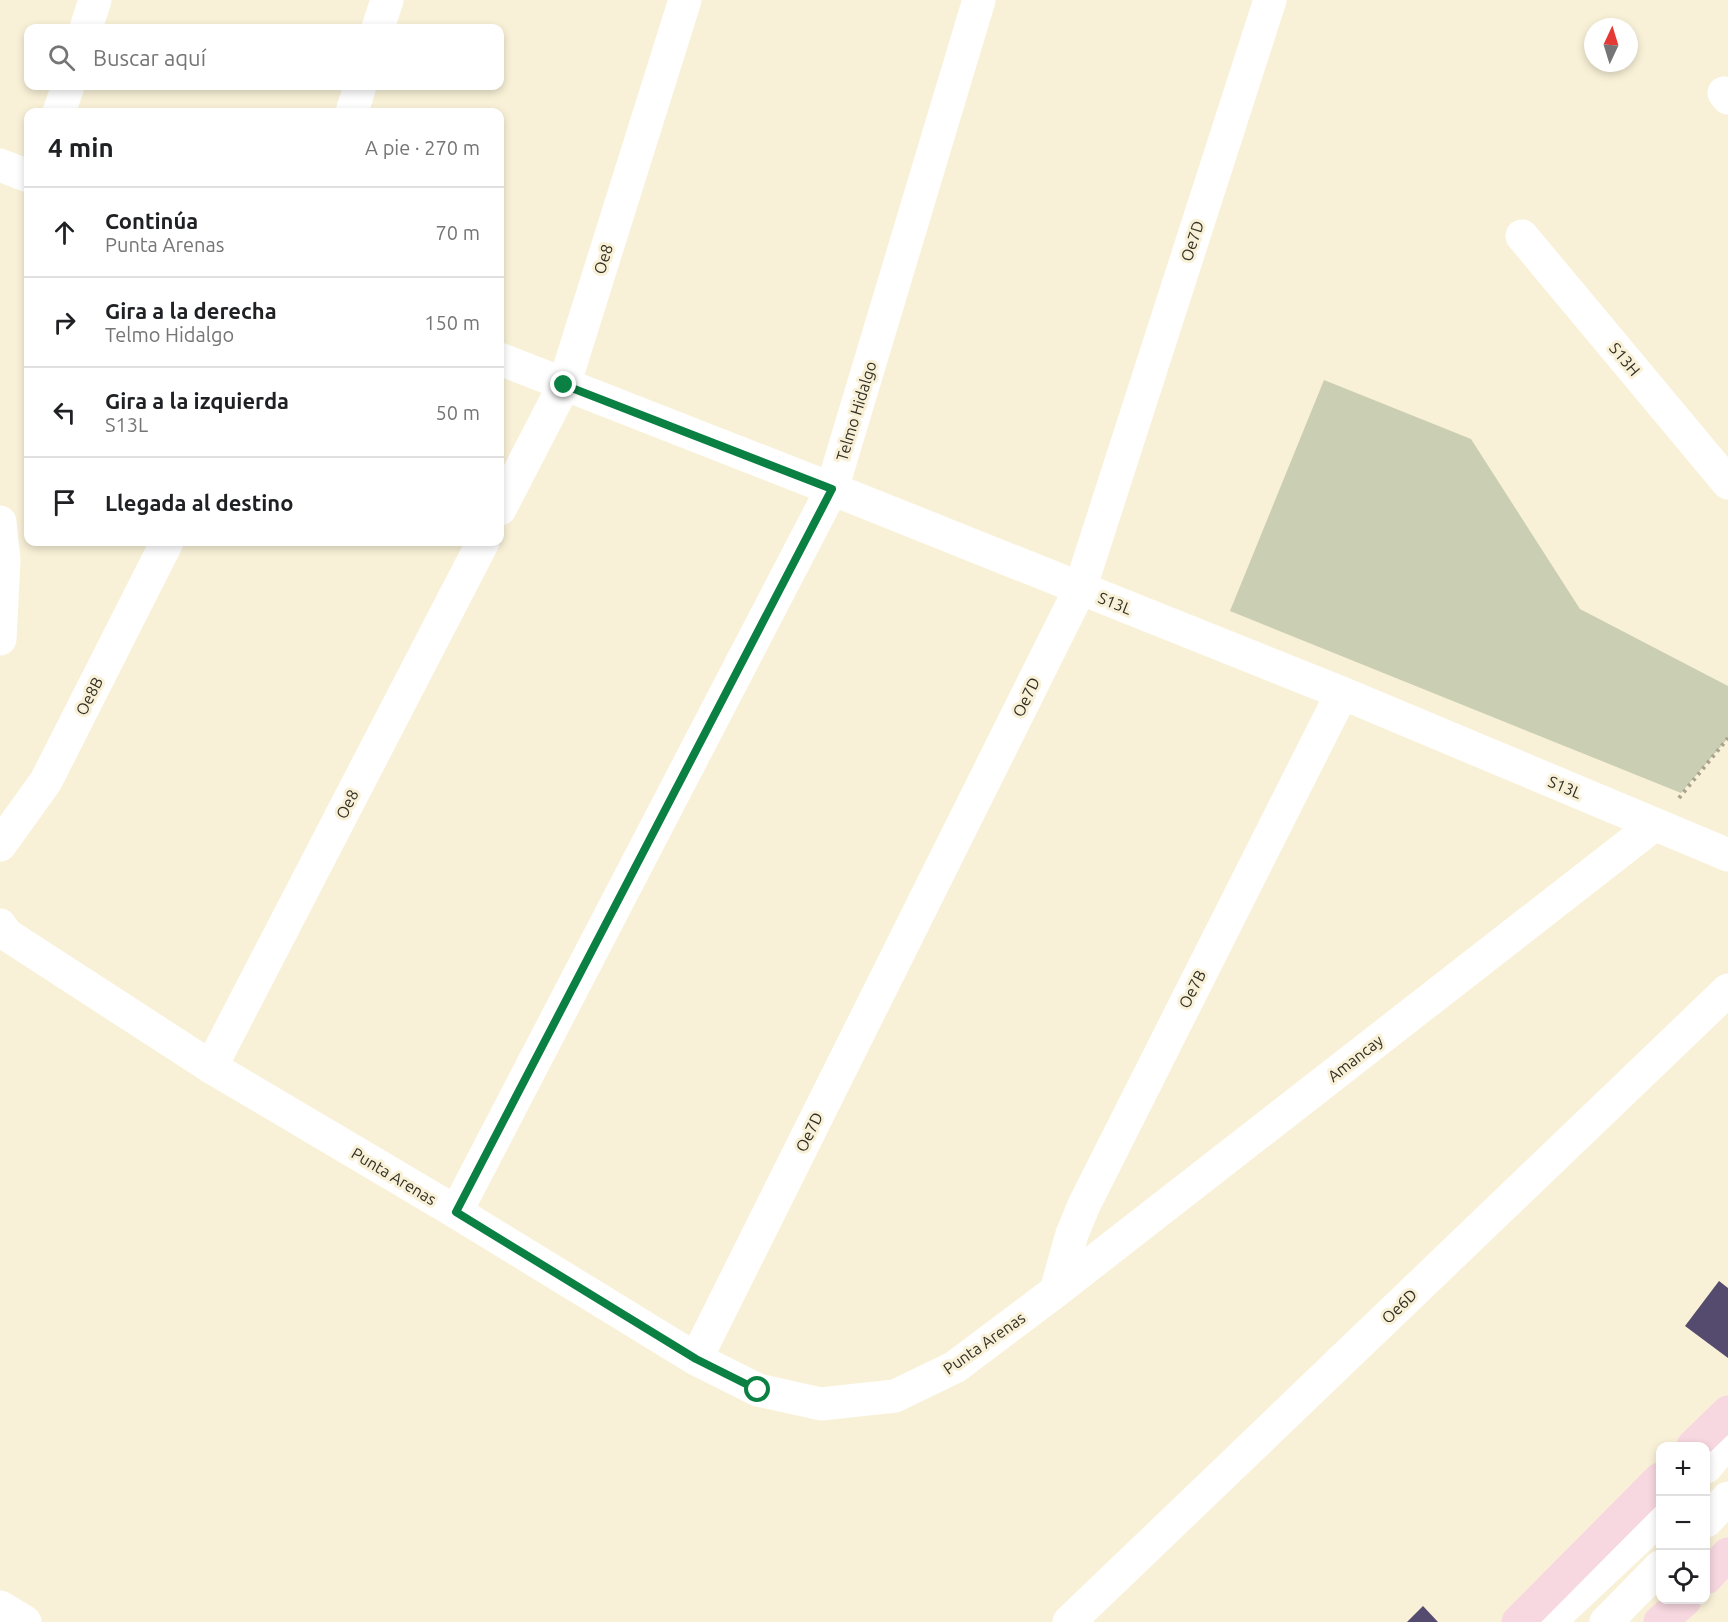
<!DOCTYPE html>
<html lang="es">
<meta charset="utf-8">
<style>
body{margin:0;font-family:Ubuntu,sans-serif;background:#f6f6f6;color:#202124}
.controls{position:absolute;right:18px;bottom:18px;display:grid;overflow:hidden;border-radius:12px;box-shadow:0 3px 9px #0003}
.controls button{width:54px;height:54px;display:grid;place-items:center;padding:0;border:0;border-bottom:2px solid #e0e0e0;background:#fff;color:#202124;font:30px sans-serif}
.compass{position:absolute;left:1584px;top:18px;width:54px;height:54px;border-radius:50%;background:#fff;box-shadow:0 3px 9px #0003;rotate:4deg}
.stop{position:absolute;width:18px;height:18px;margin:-14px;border:4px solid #0b8043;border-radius:50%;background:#fff}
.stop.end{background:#0b8043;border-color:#fff;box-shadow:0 2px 6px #0008}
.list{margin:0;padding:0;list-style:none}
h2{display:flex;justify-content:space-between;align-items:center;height:78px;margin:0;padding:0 24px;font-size:26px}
h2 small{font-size:20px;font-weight:400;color:#757577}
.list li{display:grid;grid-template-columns:39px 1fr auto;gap:18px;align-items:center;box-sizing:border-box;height:90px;padding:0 24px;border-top:2px solid #e0e0e0}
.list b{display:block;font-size:22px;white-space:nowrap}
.list p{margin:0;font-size:20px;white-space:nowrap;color:#757577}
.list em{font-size:20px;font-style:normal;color:#757577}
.icon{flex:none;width:33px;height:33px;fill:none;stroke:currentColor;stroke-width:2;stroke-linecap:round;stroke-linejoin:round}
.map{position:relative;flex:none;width:1728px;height:1622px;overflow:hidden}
.search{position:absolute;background:#fff;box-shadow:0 3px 9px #0003;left:24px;top:24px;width:480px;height:66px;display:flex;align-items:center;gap:15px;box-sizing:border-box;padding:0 21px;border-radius:12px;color:#757577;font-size:22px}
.panel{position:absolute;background:#fff;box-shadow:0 3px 9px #0003;left:24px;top:108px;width:480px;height:438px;border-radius:12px}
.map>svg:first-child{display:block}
.garden{fill:#caceb3}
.building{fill:#544b6e}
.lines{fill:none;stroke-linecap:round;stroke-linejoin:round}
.path{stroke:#a9a390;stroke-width:4;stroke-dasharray:3 4.5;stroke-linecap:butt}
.minor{stroke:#fff;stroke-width:33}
.major{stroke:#f7d7e0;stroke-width:33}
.route{stroke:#0b8043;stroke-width:8}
.labels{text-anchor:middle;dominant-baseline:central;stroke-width:6;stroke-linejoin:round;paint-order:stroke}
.street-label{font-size:16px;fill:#322f25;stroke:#f9f1d7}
</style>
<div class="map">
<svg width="1728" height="1622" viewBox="0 0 1728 1622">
<rect width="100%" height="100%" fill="#f9f1d7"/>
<polygon class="garden" points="1324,380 1471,439 1580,609 1728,686 1728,738 1681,793 1230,611"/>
<g class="building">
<polygon points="1719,1281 1728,1288 1728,1358 1685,1326"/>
<polygon points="1423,1606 1438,1622 1407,1622"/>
</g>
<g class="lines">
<polyline class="path" points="1679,798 1728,738"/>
<g class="minor">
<polyline points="86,28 95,0"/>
<polyline points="378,28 387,0"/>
<polyline points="1724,93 1728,98"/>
<polyline points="59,112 68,86"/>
<polyline points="352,112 360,86"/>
<polyline points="0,165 28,176"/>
<polyline points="1522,236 1728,483"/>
<polyline points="500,359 832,489 1342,693 1728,855"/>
<polyline points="500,509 564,385 685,0"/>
<polyline points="0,522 4,560 0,639"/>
<polyline points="0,845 46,781 167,542"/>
<polyline points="0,925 6,934 211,1067 456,1212 696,1359 758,1390 821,1404 895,1396 955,1367 1056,1291 1654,825"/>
<polyline points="211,1067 483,542"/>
<polyline points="456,1212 832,489 979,0"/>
<polyline points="1056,1291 1072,1234 1084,1205 1342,693"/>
<polyline points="696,1359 1080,589 1270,0"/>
<polyline points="1706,1467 1728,1441"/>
<polyline points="1706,1521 1728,1498"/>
<polyline points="0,1607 25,1622"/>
<polyline points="1069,1622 1728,990"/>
<polyline points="1549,1622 1660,1518"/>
<polyline points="1606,1622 1660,1567"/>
</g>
<g class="major">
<polyline points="1693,1446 1728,1412"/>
<polyline points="1706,1578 1728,1554"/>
<polyline points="1518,1622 1660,1479"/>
<polyline points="1660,1622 1685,1600"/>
</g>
</g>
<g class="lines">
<polyline class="route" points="564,385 832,489 456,1212 696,1359 758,1390"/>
</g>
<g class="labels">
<g class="street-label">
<text transform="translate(1192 241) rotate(-72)">Oe7D</text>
<text transform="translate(603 259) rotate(-73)">Oe8</text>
<text transform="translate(1625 359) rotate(50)">S13H</text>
<text transform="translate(856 411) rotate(-73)">Telmo Hidalgo</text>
<text transform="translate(1115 603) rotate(22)">S13L</text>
<text transform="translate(89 696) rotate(-63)">Oe8B</text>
<text transform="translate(1026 697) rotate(-64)">Oe7D</text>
<text transform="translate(1565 787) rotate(23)">S13L</text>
<text transform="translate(347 804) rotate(-63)">Oe8</text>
<text transform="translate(1192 989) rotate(-63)">Oe7B</text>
<text transform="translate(1355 1058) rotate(-38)">Amancay</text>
<text transform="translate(809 1132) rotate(-64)">Oe7D</text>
<text transform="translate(394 1176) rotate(31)">Punta Arenas</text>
<text transform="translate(1399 1306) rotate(-44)">Oe6D</text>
<text transform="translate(984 1343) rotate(-35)">Punta Arenas</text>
</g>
</g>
</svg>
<div class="controls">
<button>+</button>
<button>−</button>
<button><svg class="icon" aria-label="locate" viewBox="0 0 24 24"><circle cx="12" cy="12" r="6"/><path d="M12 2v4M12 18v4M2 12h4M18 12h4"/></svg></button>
</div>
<svg class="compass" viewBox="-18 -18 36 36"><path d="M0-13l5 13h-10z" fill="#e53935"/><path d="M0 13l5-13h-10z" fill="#757577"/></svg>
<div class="stop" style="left:758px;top:1390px"></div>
<div class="stop end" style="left:564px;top:385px"></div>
<div class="search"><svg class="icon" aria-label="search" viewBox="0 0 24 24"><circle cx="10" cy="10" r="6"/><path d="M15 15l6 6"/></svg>Buscar aquí</div>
<section class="panel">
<h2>4 min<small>A pie · 270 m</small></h2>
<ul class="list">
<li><svg class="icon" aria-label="ahead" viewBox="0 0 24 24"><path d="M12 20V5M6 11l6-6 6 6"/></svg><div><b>Continúa</b><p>Punta Arenas</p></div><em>70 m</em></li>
<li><svg class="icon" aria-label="right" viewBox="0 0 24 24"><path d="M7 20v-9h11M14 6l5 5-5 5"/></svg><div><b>Gira a la derecha</b><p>Telmo Hidalgo</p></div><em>150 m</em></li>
<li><svg class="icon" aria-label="left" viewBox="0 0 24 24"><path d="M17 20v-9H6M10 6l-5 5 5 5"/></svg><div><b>Gira a la izquierda</b><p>S13L</p></div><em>50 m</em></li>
<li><svg class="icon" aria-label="arrive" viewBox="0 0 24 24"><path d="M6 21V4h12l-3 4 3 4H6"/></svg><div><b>Llegada al destino</b></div></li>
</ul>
</section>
</div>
